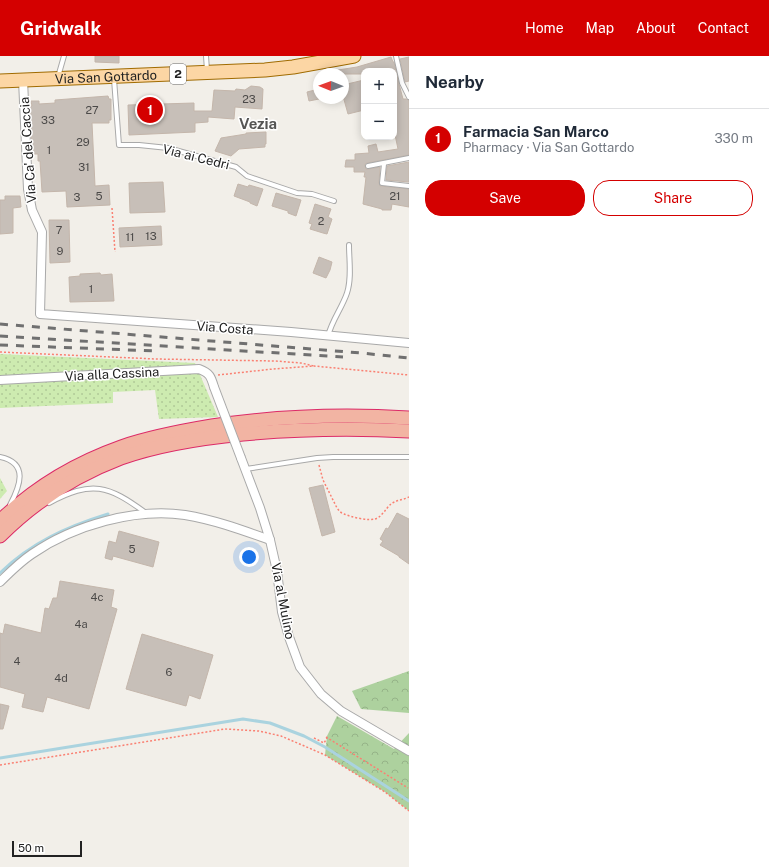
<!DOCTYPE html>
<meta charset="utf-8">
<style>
body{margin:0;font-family:"Public Sans",sans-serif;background:#f6f6f7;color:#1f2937}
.controls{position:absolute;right:12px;top:12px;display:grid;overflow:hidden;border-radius:8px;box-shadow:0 2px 10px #0003}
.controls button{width:36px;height:36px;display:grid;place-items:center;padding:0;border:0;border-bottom:1px solid #e0e1e3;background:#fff;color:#1f2937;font:20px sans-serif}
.compass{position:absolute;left:313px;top:12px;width:36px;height:36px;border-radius:50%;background:#fff;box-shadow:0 2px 10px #0003;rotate:271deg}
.scale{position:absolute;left:12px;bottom:10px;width:70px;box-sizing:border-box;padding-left:4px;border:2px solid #222;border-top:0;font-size:11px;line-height:14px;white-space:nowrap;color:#222;-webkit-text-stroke:3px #fff;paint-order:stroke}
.you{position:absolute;left:249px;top:501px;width:14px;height:14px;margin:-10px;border:3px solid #fff;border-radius:50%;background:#1a73e8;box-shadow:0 0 0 6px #1a73e833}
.badge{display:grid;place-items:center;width:26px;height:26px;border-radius:50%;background:#d40000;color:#fff;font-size:13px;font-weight:700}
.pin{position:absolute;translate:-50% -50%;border:2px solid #fff;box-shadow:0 1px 4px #0006}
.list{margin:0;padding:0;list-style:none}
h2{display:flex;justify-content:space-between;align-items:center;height:52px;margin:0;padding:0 16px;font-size:17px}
h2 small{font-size:13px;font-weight:400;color:#747a83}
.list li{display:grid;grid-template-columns:26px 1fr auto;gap:12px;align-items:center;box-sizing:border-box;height:60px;padding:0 16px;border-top:1px solid #e0e1e3}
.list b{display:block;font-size:15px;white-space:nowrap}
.list p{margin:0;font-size:13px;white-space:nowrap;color:#747a83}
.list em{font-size:13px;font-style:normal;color:#747a83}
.actions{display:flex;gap:8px;padding:12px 16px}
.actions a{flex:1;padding:9px 0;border:1px solid #d40000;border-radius:16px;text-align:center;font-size:14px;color:#d40000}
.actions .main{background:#d40000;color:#fff}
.map{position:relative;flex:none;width:409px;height:811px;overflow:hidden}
header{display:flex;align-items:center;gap:24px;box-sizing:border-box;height:56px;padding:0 20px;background:#d40000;color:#fff}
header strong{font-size:19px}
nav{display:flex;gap:22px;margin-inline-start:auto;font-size:14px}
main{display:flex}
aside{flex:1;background:#fff}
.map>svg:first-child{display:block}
.grass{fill:url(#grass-dots)}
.forest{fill:url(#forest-crowns)}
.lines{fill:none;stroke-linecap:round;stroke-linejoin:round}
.stream{stroke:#aad3df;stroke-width:3}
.building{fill:#c7bfb8;stroke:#c4b6ab}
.service-casing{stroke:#a9a9a9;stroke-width:6}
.minor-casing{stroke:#a9a9a9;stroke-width:10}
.primary-casing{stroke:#a06b00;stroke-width:15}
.trunk-casing{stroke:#dc2a67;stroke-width:15}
.path{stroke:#fa8072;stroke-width:1.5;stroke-dasharray:2 2;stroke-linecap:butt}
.service{stroke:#fff;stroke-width:4}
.minor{stroke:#fff;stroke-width:8}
.primary{stroke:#fcd6a4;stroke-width:13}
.trunk{stroke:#f2b4a3;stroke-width:13}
.rail{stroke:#707070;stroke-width:3;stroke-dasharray:8 8;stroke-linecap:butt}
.minor-bridge-casing{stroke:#a9a9a9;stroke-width:10;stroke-linecap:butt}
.minor-bridge{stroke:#fff;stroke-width:8}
.labels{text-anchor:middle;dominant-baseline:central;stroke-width:3;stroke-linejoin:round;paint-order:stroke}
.number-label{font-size:11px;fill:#4b4948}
.shield{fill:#fff;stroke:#646464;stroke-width:1}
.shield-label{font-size:12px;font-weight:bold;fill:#222}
.street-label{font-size:13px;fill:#222;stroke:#fff}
.quarter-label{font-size:15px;font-weight:bold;fill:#555;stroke:#fff}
</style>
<header>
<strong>Gridwalk</strong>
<nav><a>Home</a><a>Map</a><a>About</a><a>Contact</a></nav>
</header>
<main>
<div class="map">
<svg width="409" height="811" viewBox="0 0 409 811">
<defs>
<pattern id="grass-dots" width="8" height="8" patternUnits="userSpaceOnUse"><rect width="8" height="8" fill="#cdebb0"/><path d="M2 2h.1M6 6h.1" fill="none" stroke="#b0c997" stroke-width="1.8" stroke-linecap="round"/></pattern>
<pattern id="forest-crowns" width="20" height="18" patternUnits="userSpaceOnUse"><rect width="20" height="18" fill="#add19e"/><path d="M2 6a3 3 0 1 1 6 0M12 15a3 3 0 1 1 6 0" fill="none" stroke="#95b388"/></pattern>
</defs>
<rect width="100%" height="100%" fill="#f2efe9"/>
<g class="grass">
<polygon points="0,298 195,307 218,361 159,363 155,334 113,336 113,347 0,352"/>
<polygon points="0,422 7,435 0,443"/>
</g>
<g class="forest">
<polygon points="409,615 409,657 361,653 352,635"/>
<polygon points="337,660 394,693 409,677 409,755 385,736 325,699 327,680"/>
</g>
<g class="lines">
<g class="stream">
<path d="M0 517C31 487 66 471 108 458"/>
<polyline points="0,702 243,663 270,667 304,680 325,691 409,745"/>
</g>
</g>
<g class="building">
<polygon points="95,0 119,0 119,7 95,6"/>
<polygon points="391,1 393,6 394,6 399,28 403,43 406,43 409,44 409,99 367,107 365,108 365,110 366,113 368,113 380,111 379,127 380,130 409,133 409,151 392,148 391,154 382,154 382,153 363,148 366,121 364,121 365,116 354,116 354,111 345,111 346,104 355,104 355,98 369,97 368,90 376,88 378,96 398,93 394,74 394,15 364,15 364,18 339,18 338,14 357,11"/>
<polygon points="409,1 409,25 405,26 400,3"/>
<polygon points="364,24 364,54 348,58 343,40 343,29"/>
<polygon points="251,30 260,31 263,33 262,53 235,51 234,63 208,61 208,66 195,67 195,76 129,79 128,49 194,47 194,55 212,55 214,34 235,35 236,33 245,34"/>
<polygon points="319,33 319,43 309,45 307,36"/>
<polygon points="108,40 109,43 111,43 111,64 109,64 109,67 92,67 95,130 109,129 110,149 67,151 66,135 42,136 40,105 38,105 38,98 32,98 30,50 32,50 31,45 39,45 39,48 55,47 55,44"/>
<polygon points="266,76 266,88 265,88 265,91 239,93 231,100 215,95 221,82 246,78 246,77"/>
<polygon points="409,106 409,126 386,124 387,110"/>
<polygon points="163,126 165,156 130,157 129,127"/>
<polygon points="238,128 248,131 249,129 263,133 257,150 250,147 250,146 234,140"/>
<polygon points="276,137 301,144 296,160 288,157 288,155 272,150"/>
<polygon points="5,140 20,140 21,151 13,152 13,177 0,178 0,144 5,144"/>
<polygon points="315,148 331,153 328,161 332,163 327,178 323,177 310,173 312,168 309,167"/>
<polygon points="49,164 69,164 70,206 50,207"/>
<polygon points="161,170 162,189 120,191 119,172"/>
<polygon points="319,201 332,206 330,214 326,222 313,217"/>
<polygon points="100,217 101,219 112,218 114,245 70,246 69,221 80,220 80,218"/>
<polygon points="323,429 335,476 322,480 309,432"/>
<polygon points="397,457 409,463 409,508 399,501 399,500 380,489 383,485 380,483 386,472 388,473"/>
<polygon points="119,475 159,486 153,511 113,500 112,504 105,502 109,485 116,487"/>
<polygon points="60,525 114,534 111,551 117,553 89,653 47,641 43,656 22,651 25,638 0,631 0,577 3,578 5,568 41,577 45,552 49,553 53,542 57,542"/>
<polygon points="142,578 213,599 200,643 189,639 186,650 126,633"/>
<polygon points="0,648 9,650 3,673 0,673"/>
</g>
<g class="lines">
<defs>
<g id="service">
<polyline points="206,0 207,14"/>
<polyline points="396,0 402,27 409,41"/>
<polyline points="58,21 64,0"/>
<polyline points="114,23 119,89 139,89 168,92 236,111 247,120 297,137 312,138 334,145"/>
<polyline points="384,108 382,127 409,130"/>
<polyline points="368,110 409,102"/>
<path d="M328 280C332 264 342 252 347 237 352 222 349 204 349 189"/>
<path d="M0 401C29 407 20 430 10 449"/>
<polyline points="246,413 317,402 333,401 409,401"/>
<path d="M49 447C92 424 108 429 146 457"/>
</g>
<g id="minor">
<polyline points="23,24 28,133 32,154 42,176 40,258 291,276 409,287"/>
<path d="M0 324 199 313C210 317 211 321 214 331"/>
<polyline points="241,402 260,452 270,484 277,515 282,556 289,581 300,611 321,638 341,655 409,695"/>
<path d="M0 526C10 516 20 506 32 498 74 469 135 452 185 459 215 464 242 474 270 484"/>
</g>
<g id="primary">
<path id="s1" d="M0 25 265 14 293 11 354 0"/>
</g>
<g id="trunk">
<path d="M0 465C34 432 76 407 121 391 150 381 182 375 212 370 278 360 343 358 409 362"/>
<path d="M0 480C34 446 76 419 121 402 160 388 202 382 243 378 298 373 353 372 409 375"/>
</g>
</defs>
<use href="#service" class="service-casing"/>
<use href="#minor" class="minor-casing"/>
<use href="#primary" class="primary-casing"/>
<use href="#trunk" class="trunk-casing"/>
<g class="path">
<polyline points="112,152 115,196"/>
<polyline points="0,296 156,303 275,305 301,307 314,310"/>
<polyline points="218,319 273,313 314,310 409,319"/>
<path d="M319 409 323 424 337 452C339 455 341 457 344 458 351 461 368 465 375 463 382 461 386 452 391 448 396 444 403 444 409 441"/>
<polyline points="326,681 408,732"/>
<polyline points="314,682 324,687 327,682"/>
<polyline points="0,709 225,673 259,675 281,680 309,692 325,699 385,736 409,755"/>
</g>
<use href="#service" class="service"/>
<use href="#minor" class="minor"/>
<use href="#primary" class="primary"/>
<use href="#trunk" class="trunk"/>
<g class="rail">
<polyline points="0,268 361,297 409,302"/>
<polyline points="0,280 343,301"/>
<polyline points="0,289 157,295"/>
</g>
<defs>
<polyline id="minor-bridge" points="214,331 241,402"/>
</defs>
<use href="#minor-bridge" class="minor-bridge-casing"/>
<use href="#minor-bridge" class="minor-bridge"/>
</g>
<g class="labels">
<g class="number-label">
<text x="249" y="43">23</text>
<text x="92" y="54">27</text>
<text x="48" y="64">33</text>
<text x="83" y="86">29</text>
<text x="49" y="94">1</text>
<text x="84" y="111">31</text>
<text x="99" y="140">5</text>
<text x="395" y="140">21</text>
<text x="77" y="141">3</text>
<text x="321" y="165">2</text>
<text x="59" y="174">7</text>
<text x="151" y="180">13</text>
<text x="130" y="181">11</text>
<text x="60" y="195">9</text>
<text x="91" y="233">1</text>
<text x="132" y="493">5</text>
<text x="97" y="541">4c</text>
<text x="81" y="568">4a</text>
<text x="17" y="605">4</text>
<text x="169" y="616">6</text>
<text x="61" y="622">4d</text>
</g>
<rect class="shield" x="170" y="8" width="16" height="20" rx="3"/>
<g class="shield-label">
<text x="178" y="18">2</text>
</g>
<g class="street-label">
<text stroke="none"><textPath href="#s1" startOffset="106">Via San Gottardo</textPath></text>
<text transform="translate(28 94) rotate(-94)">Via Ca' del Caccia</text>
<text transform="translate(196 101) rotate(14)">Via ai Cedri</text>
<text transform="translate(225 272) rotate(4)">Via Costa</text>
<text transform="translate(112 318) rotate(-3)">Via alla Cassina</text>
<text transform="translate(283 545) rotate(79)">Via al Mulino</text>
</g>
<g class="quarter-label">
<text x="258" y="67">Vezia</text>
</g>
</g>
</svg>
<div class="controls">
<button>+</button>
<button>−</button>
</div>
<svg class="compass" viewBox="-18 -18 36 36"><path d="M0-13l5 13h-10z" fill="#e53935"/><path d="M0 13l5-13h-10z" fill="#747a83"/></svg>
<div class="scale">50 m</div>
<div class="you"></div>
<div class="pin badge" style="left:150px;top:54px">1</div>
</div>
<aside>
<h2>Nearby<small></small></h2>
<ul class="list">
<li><span class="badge">1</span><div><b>Farmacia San Marco</b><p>Pharmacy · Via San Gottardo</p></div><em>330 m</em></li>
</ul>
<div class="actions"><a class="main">Save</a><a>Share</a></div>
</aside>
</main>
